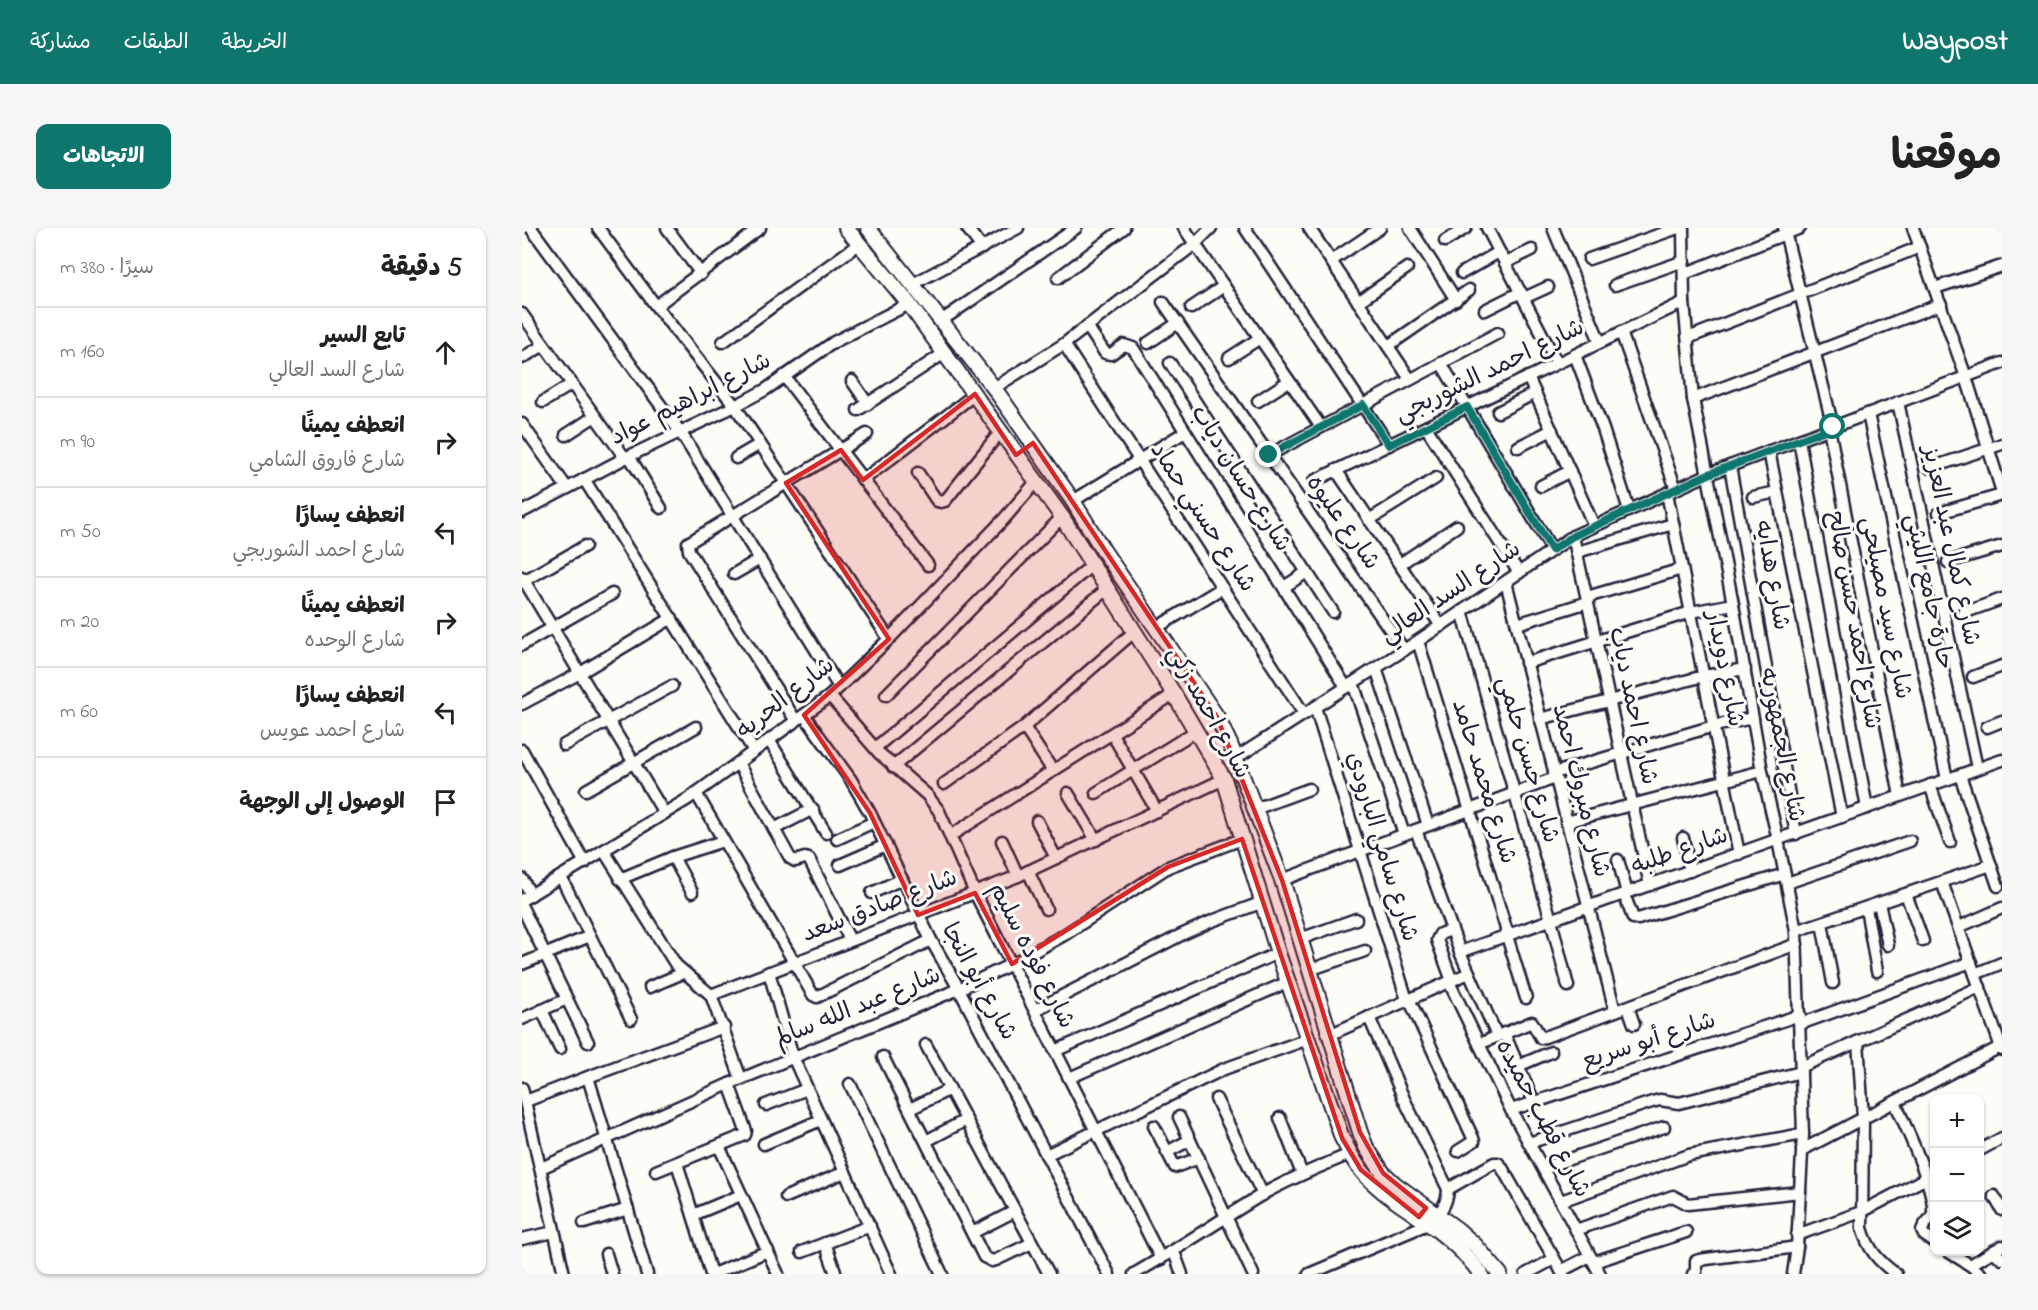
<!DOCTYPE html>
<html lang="ar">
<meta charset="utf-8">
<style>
body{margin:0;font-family:"Indie Flower","Playpen Sans Arabic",sans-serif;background:#f6f6f6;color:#222;direction:rtl}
.controls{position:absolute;right:18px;bottom:18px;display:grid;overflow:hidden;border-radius:12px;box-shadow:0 2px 4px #0004}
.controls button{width:54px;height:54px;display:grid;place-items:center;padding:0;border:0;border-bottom:2px solid #e0e0e0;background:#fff;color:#222;font:30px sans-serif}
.stop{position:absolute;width:18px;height:18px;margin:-14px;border:4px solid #0f766e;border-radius:50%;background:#fff}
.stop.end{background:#0f766e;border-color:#fff;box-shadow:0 2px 6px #0008}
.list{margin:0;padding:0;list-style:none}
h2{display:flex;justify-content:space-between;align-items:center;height:78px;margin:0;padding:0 24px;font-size:26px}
h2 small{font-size:20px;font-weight:400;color:#767676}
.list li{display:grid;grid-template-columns:39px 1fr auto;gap:18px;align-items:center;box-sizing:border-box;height:90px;padding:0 24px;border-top:2px solid #e0e0e0}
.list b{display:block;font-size:22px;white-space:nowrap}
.list p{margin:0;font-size:20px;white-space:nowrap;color:#767676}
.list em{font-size:20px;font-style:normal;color:#767676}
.icon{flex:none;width:33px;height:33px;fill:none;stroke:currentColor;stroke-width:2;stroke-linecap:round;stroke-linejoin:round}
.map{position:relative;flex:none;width:1480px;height:1046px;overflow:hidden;direction:ltr;border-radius:12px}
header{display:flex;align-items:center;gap:36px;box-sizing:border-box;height:84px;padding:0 30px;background:#0f766e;color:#fff}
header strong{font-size:28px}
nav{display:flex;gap:33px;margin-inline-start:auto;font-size:21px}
.intro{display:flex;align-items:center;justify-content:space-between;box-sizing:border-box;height:144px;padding:0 36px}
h1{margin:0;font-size:42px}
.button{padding:15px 27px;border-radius:12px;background:#0f766e;color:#fff;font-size:21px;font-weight:700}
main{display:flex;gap:36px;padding:0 36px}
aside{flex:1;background:#fff;border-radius:12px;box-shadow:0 2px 4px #0004}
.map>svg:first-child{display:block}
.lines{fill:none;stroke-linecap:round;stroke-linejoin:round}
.minor-casing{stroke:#22223b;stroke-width:15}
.tertiary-casing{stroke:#22223b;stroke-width:18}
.minor{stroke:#fdfcf7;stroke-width:10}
.tertiary{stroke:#fdfcf7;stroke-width:14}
.route{stroke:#0f766e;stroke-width:8}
.marked{fill:#d62828;fill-opacity:0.2;stroke:#d62828;stroke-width:4.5;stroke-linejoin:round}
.labels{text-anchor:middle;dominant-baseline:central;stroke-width:6;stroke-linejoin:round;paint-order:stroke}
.street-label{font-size:24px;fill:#22223b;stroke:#fdfcf7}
</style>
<header>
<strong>Waypost</strong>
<nav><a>الخريطة</a><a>الطبقات</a><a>مشاركة</a></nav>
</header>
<div class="intro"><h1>موقعنا</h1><a class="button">الاتجاهات</a></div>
<main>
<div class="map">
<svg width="1480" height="1046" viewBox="0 0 1480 1046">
<rect width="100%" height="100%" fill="#fdfcf7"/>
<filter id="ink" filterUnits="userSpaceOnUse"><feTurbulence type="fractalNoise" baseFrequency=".0167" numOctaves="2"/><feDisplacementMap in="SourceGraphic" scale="12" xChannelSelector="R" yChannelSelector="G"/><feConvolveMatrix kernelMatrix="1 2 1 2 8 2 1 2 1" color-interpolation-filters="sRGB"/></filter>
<g filter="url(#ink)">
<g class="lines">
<defs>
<g id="minor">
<polyline points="9,0 159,205 317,459"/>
<polyline points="76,0 134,78 213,178 367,411"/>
<polyline points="145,0 179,46"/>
<polyline points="445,0 460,20"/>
<polyline points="662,0 799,199"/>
<polyline points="723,0 867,217"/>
<polyline points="787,0 888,151"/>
<polyline points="888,0 934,72"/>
<polyline points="965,0 1035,135"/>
<polyline points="1031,0 1078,114"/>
<polyline points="1161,0 1162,74 1171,171 1211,376 1240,543 1256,612 1274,703 1281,906 1275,1019 1271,1046"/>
<polyline points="1262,0 1311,199"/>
<polyline points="1391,0 1444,149 1480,264"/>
<polyline points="923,13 944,0"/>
<polyline points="1067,31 1156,0"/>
<polyline points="809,33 858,0"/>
<polyline points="983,35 1010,22"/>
<polyline points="940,45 977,24"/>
<polyline points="1162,46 1278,0"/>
<polyline points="536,50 602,0"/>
<polyline points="391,56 496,0"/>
<polyline points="1093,57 1162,33"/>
<polyline points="1413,60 1480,38"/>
<polyline points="1002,70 1026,59"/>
<polyline points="641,74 882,422"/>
<polyline points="836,74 885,40"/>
<polyline points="134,78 238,0"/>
<polyline points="669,80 702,58"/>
<polyline points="963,82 999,64"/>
<polyline points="0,86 103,230"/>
<polyline points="419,93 554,0"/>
<polyline points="565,98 583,125 589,126 602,117 611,120 824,459"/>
<polyline points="1099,104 1154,261"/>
<polyline points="1166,110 1398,19"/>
<polyline points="201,114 337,16"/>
<polyline points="626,115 656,95"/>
<polyline points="542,116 782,486"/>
<polyline points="866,118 947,62"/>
<polyline points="1053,127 1081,201 1107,282"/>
<polyline points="0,130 22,117"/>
<polyline points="707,130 738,110"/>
<polyline points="648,135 811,384"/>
<polyline points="919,135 1030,322"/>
<polyline points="262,148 406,337"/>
<polyline points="1006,149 1072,298"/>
<polyline points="330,153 346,176"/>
<polyline points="472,160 542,116 673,16 689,0"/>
<polyline points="1171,171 1419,76"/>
<polyline points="736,173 767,153"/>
<polyline points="21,174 50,156"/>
<polyline points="1376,174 1455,540"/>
<polyline points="336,182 421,126"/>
<polyline points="976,184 1013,165"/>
<polyline points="1346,186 1425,551"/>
<polyline points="0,196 45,260"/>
<polyline points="904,199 997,345"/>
<polyline points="1307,200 1378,568"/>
<polyline points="44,207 73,188"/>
<polyline points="1277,212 1345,580"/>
<polyline points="996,219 1030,202"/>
<polyline points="1247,223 1320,589"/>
<polyline points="747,227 976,105"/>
<polyline points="107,228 139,280"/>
<polyline points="214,230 238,216"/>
<polyline points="1208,238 1274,606"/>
<polyline points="1408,240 1480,216"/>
<polyline points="814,242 919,398"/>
<polyline points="396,245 415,273 419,274 423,273 479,203"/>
<polyline points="62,251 232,523"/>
<polyline points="341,252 453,166"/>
<polyline points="792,253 1162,74"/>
<polyline points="1019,258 1048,243"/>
<polyline points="1145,265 1217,626"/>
<polyline points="1231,269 1255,264"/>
<polyline points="551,273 663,204"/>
<polyline points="0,284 103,230 213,178 243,162 312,114 387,76"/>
<polyline points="1417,285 1480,267"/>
<polyline points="847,292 914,250"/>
<polyline points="1051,308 1128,657"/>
<polyline points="1055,324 1151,296"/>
<polyline points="1426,334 1480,318"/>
<polyline points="878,336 935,298"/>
<polyline points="212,346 238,331"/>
<polyline points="0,349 142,585"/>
<polyline points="0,354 63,318"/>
<polyline points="984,354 1093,783"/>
<polyline points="762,359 785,344"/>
<polyline points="1065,369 1160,341"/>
<polyline points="940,383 1029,692 1046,758"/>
<polyline points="1441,385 1480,371"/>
<polyline points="995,396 1066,374"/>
<polyline points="634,400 700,360"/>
<polyline points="896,413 986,707"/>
<polyline points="0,417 90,366"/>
<polyline points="1004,435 1169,384 1211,376"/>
<polyline points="854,440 906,597"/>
<polyline points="1451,449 1480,438"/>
<polyline points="831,455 882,606"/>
<polyline points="364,467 540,289"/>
<polyline points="308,468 357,525 405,567 417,583 453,665 639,1031"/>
<polyline points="0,476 58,445 150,390"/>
<polyline points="793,479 885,772"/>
<polyline points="282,487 329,552 348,585 409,712 437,761 587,1046"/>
<polyline points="1018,491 1182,448 1223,441"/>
<polyline points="274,493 167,323 166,315 345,206"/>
<polyline points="502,499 531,543"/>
<polyline points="1465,499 1480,493"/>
<polyline points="590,506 635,583"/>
<polyline points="247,512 304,605"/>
<polyline points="42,517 150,458"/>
<polyline points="353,520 570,337"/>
<polyline points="0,522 63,635"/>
<polyline points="714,530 896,413 1051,308 1187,246 1480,135"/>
<polyline points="216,535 268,630 273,633 283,630 287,631 328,712"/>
<polyline points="371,539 585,361"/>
<polyline points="1032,545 1192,498 1231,490"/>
<polyline points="1438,547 1476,658"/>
<polyline points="422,556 502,499 613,403"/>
<polyline points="1408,557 1428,614"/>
<polyline points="64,562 174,499"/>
<polyline points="174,565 291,767 295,769 409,712"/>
<polyline points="546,565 574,612"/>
<polyline points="574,565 674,503"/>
<polyline points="733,581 787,561"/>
<polyline points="515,593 534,630"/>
<polyline points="1044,594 1240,543"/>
<polyline points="252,601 291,581"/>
<polyline points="894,602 938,724 975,808"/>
<polyline points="428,608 652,466"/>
<polyline points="1161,610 1168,643"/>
<polyline points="315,611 352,594"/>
<polyline points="480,613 496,648"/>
<polyline points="82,623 154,737 189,767 219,851"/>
<polyline points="151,629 170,664"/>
<polyline points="1096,632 1105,665"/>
<polyline points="318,637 364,617"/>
<polyline points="506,643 524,681"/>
<polyline points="39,649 109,791"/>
<polyline points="0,651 9,667"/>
<polyline points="98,651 151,629 201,613"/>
<polyline points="760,652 1033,550"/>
<polyline points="1420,654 1480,822"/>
<polyline points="1265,655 1388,613"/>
<polyline points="350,665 380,651"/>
<polyline points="1102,666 1111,690 1116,691 1263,646"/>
<polyline points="1384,666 1401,713"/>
<polyline points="0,672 166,571 308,468 367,411 482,291 514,254"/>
<polyline points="1357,675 1366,717"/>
<polyline points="0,679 66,814"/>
<polyline points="1344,680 1355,743"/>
<polyline points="1300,695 1311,755"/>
<polyline points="1437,699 1480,680"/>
<polyline points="929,702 918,706 915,712 930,753"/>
<polyline points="1274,703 1469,637"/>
<polyline points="985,708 1004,770"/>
<polyline points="778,711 834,691"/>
<polyline points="938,724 1480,532"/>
<polyline points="0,736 68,708"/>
<polyline points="787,742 843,723"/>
<polyline points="247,744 271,829 369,1046"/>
<polyline points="1453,746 1480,735"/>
<polyline points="927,754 989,882 1078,1046"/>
<polyline points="128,759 161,745"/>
<polyline points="189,767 496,648 702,551"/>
<polyline points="887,771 951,910 952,913 936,923"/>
<polyline points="1106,779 1112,796"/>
<polyline points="20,782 38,821"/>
<polyline points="513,782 659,707 690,693 741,674"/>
<path d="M847 789 882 871 926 961C926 972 921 979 916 988"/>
<polyline points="0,791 45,771"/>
<polyline points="1278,796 1449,734"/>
<polyline points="982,805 1012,874"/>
<polyline points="807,807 947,745"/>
<path d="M1336 813 1341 890 1340 1000C1346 1021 1356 1033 1374 1046"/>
<polyline points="957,816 1010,794 1019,810 1023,809 1275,716"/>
<polyline points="404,817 527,1046"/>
<polyline points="533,823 756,725"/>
<polyline points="361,829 462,1029 470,1033 474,1032 510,1015"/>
<polyline points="996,838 1029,824"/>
<polyline points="1279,839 1458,759"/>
<polyline points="66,849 125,1046"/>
<polyline points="547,850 766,754"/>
<polyline points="328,856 420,1046"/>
<polyline points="0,860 42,1046"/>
<polyline points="694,871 741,967"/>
<polyline points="4,873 66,849 202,799"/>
<path d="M1373 874C1383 898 1413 960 1411 984 1410 992 1401 995 1400 1003L1402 1007 1412 1014"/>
<polyline points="244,877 285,861"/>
<polyline points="388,881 428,861"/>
<polyline points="989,882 1278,787"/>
<polyline points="657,889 731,1046"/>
<polyline points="758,890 780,946"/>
<polyline points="632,898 653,939 677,930"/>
<polyline points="404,913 444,892"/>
<polyline points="1007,915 1130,874 1138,872 1157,875 1279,844"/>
<polyline points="242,916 299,892"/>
<polyline points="197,918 256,1046"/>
<polyline points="1280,922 1480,818"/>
<polyline points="1458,922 1480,910"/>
<polyline points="645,924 668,912"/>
<polyline points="524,927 702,841 786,811"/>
<polyline points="155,935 189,1046"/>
<polyline points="19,940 207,856 437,761 490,736 542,707 646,639 720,611"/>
<polyline points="1021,940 1142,899"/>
<polyline points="134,943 223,907 224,903 207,856"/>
<polyline points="926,961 972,935 976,935 979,938 1041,1046"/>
<polyline points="1472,968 1480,982"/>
<polyline points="264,969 323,944"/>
<polyline points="1039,973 1167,927 1281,906"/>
<polyline points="171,987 219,967"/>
<polyline points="62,995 106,981"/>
<polyline points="1054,1002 1151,968 1166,976 1278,964"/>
<polyline points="450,1005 493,983"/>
<polyline points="1275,1007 1339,984 1412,946"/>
<polyline points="0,1011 32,1004"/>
<polyline points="303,1015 313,1043"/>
<polyline points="1471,1023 1480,1031"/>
<polyline points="280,1024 348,998"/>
<polyline points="652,1024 660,1046"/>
<polyline points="1427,1024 1448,1037 1480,1018"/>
<polyline points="84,1026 90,1046"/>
<polyline points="1072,1034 1164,1004"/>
<polyline points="1448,1037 1459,1046"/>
<polyline points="1039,1043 1068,1028"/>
<polyline points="191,1046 246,1023"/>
<path d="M612 1046C656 1021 698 992 741 966 769 950 799 938 828 926"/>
<polyline points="787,1046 906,996"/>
<polyline points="1004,1046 1032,1031"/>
<polyline points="1171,1046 1174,1044 1174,1033 1177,1032 1275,1019"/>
</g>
<g id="tertiary">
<path d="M324 0 387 76 540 289 652 466 702 551 756 725 820 910C826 921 831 933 839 942 855 962 877 975 897 989 921 1005 942 1023 959 1046"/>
<polyline points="346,0 472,160 551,273 581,322 695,489 708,516 760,652 838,904 844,919 861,945 873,956 936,1002 954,1018 978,1046"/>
</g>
</defs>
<use href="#minor" class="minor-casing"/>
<use href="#tertiary" class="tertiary-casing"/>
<use href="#minor" class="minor"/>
<use href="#tertiary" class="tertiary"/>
</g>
</g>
<g class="lines" filter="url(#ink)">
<polyline class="route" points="747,227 841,177 867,217 945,179 1030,322 1051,308 1187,246 1311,199"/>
</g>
<path class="marked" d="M453 166 494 227 511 215 695 489 760 652 838 904 861 945 904 980 897 989 839 942 820 910 720 611 646 639 490 736 453 665 396 687 348 585 282 487 367 411 264 255 319 222 341 252Z"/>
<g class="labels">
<g class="street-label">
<text transform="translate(968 144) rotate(-26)">شارع احمد الشوربجي</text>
<text transform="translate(169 172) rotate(-27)">شارع ابراهيم عواد</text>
<text transform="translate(718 251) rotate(58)">شارع حسان دياب</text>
<text transform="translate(680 290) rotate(57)">شارع حسني حماد</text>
<text transform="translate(820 295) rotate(55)">شارع عليوه</text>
<text transform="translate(1428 318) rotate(78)">شارع كمال عبد العزيز</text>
<text transform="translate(1249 347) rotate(80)">شارع هدايه</text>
<text transform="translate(1406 364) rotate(78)">حارة جامع الليثي</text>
<text transform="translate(929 365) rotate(-34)">شارع السد العالي</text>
<text transform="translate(1363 380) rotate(79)">شارع سيد مصيلحي</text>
<text transform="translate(1331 392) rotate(80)">شارع احمد حسن صالح</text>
<text transform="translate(1202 441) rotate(79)">شارع دويدار</text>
<text transform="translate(264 471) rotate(-38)">شارع الحريه</text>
<text transform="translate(1110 478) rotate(78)">شارع احمد دياب</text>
<text transform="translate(686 485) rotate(61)">شارع احمد زكي</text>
<text transform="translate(1259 517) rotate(79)">شارع الجمهوريه</text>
<text transform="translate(1005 532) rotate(74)">شارع حسن حلمي</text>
<text transform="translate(961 554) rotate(73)">شارع محمد حامد</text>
<text transform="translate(1058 563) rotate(76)">شارع مبروك احمد</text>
<text transform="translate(859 619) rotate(73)">شارع سامي البارودي</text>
<text transform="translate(1158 624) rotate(-19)">شارع طلبه</text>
<text transform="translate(358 679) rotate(-21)">شارع صادق سعد</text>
<text transform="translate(509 728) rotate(63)">شارع فوده سليم</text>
<text transform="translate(456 754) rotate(61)">شارع أبو النجا</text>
<text transform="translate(336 780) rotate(-22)">شارع عبد الله سالم</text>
<text transform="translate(1127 814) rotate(-18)">شارع أبو سريع</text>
<text transform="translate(1020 891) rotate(62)">شارع قطب حميده</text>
</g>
</g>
</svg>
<div class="controls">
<button>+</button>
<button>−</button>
<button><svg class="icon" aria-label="layers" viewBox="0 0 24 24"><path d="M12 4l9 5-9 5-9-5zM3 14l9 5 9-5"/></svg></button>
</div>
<div class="stop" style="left:1311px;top:199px"></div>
<div class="stop end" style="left:747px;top:227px"></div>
</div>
<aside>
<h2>5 دقيقة<small>سيرًا · 380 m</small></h2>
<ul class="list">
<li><svg class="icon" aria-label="ahead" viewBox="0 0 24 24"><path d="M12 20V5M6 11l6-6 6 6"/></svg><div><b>تابع السير</b><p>شارع السد العالي</p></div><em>160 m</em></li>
<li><svg class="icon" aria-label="right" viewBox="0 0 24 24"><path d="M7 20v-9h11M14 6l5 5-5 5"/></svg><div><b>انعطف يمينًا</b><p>شارع فاروق الشامي</p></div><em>90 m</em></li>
<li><svg class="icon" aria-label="left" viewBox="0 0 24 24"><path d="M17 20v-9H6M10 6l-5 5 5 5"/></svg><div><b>انعطف يسارًا</b><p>شارع احمد الشوربجي</p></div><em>50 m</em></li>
<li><svg class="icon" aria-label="right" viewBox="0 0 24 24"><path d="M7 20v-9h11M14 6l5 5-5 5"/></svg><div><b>انعطف يمينًا</b><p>شارع الوحده</p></div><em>20 m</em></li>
<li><svg class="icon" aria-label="left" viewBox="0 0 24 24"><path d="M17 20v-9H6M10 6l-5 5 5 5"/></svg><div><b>انعطف يسارًا</b><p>شارع احمد عويس</p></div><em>60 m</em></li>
<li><svg class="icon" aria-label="arrive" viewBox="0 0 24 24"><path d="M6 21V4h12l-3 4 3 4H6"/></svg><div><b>الوصول إلى الوجهة</b></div></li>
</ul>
</aside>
</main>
